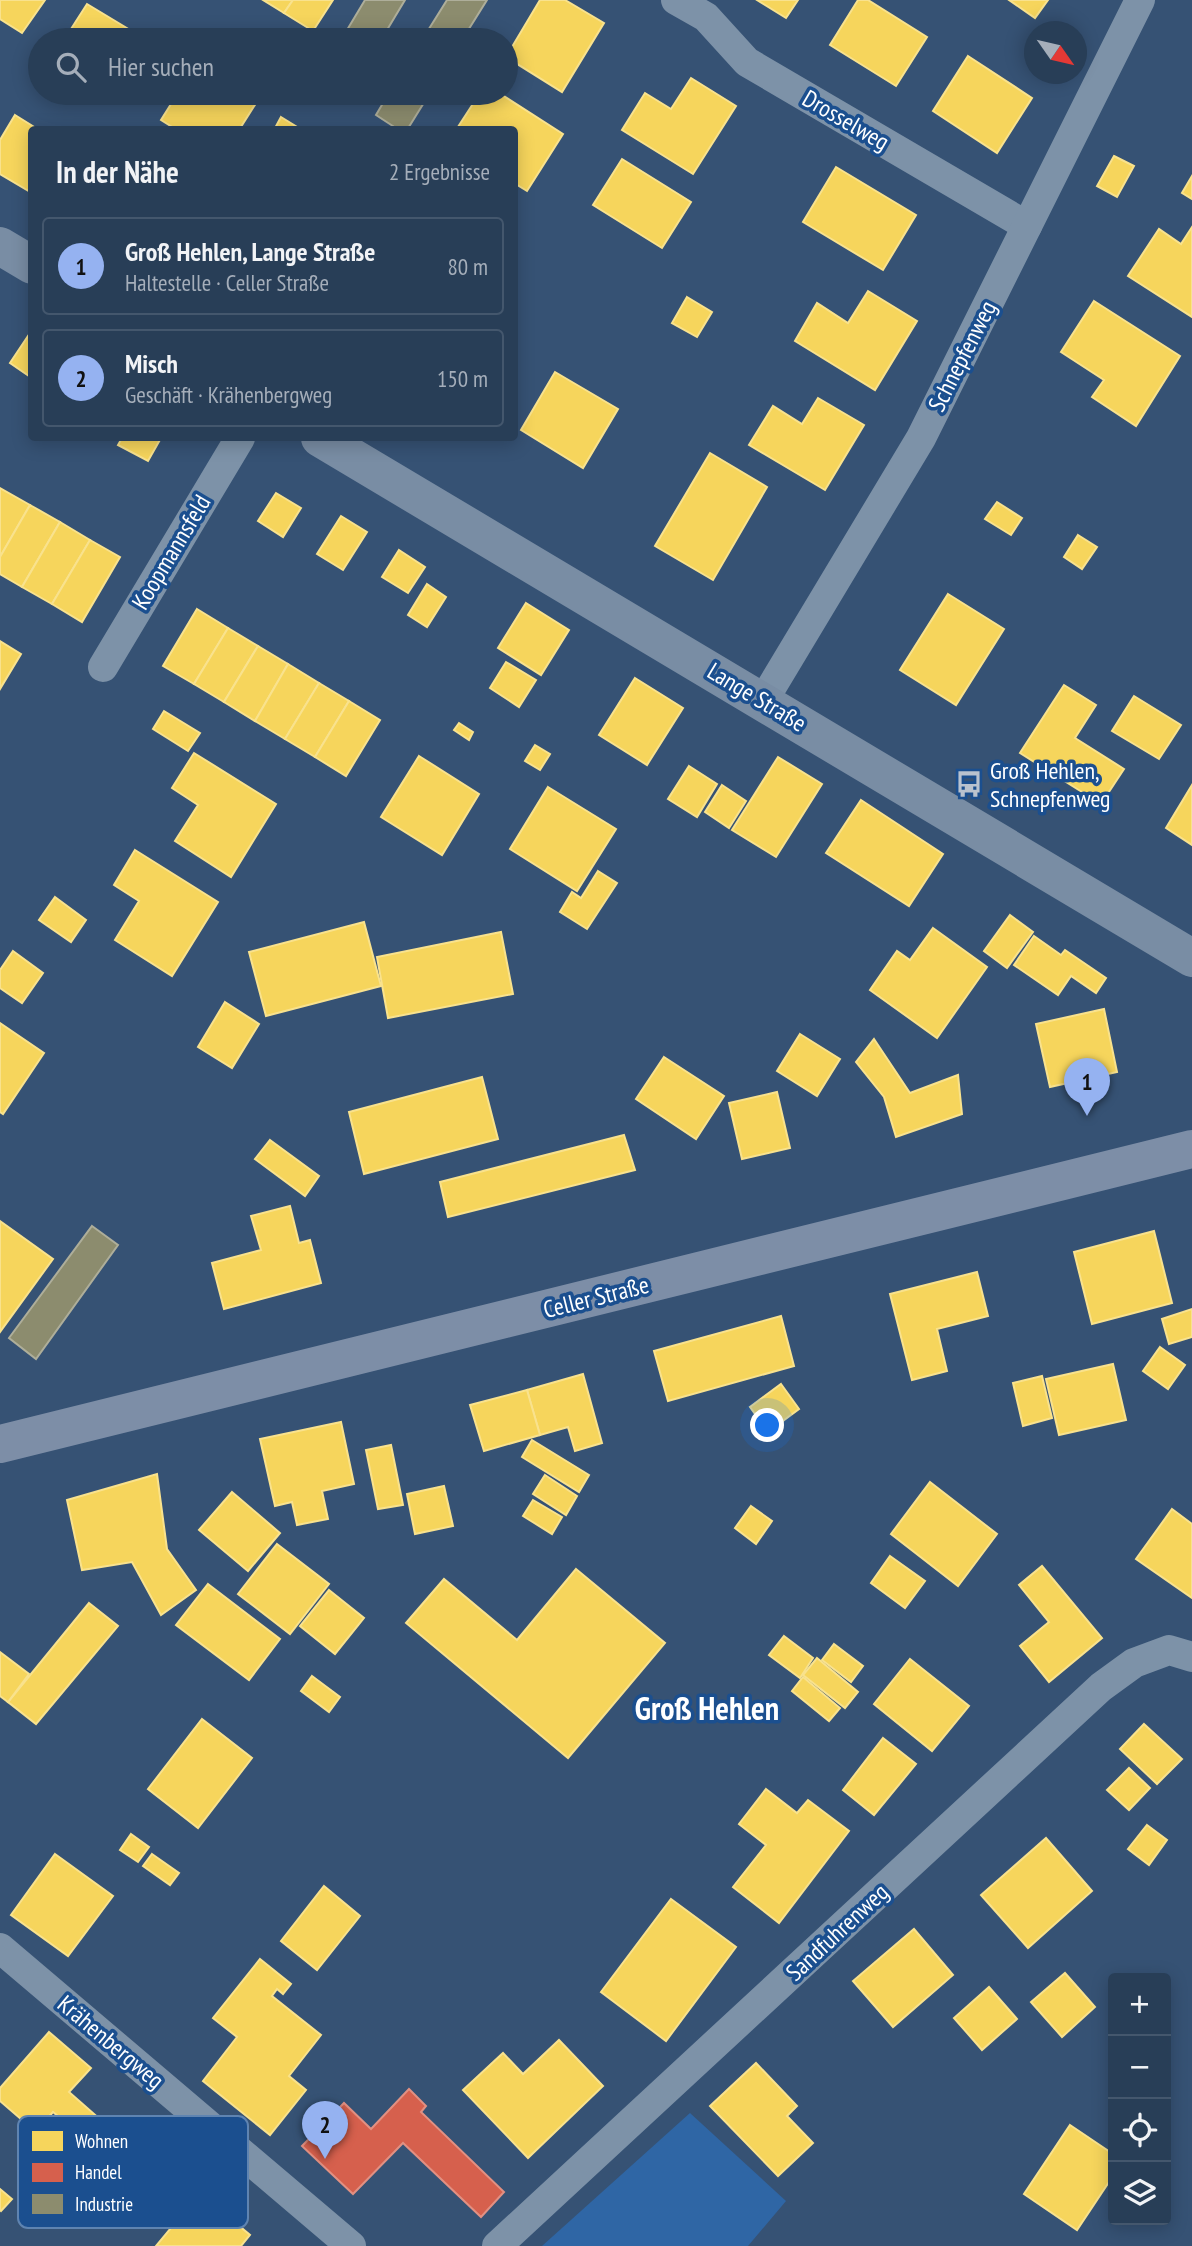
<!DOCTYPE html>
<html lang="de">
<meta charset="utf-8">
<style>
body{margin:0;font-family:"PT Sans Narrow",sans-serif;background:#344961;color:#f1f3f6}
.controls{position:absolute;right:21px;bottom:21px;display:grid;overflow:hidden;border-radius:7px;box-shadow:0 4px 18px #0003}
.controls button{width:63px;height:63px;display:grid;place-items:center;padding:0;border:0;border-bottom:2px solid #44576d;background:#283e57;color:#f1f3f6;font:35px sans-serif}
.compass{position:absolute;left:1024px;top:21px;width:63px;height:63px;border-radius:50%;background:#283e57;box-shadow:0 4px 18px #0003;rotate:124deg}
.you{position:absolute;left:768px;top:1426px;width:24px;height:24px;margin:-18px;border:5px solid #fff;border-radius:50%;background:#1a73e8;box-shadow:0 0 0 10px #1a73e833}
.badge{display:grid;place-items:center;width:46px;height:46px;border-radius:50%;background:#95b2f1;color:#111;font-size:23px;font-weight:700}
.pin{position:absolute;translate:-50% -58px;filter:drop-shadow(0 2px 4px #0008)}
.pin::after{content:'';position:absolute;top:37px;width:24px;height:21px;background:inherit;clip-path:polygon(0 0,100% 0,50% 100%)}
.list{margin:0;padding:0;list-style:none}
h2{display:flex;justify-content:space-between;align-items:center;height:91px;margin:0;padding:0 28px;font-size:30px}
h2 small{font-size:23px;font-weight:400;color:#a5aeba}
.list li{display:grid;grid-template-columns:46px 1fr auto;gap:21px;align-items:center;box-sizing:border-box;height:98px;margin:0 14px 14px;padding:0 14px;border:2px solid #44576d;border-radius:7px}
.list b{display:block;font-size:26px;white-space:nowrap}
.list p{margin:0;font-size:23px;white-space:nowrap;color:#a5aeba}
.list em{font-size:23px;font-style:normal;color:#a5aeba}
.icon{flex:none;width:38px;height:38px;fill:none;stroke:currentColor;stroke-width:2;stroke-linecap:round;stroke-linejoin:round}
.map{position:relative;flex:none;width:1192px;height:2246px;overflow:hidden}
.search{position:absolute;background:#283e57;box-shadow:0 4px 18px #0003;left:28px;top:28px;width:490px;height:77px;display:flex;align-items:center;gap:18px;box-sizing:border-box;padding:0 24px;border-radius:38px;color:#a5aeba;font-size:26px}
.panel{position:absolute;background:#283e57;box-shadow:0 4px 18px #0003;left:28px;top:126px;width:490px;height:315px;border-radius:7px}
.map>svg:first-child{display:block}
.green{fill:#2f66a5}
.homes{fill:#f6d55c;stroke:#f9e28d;stroke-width:2}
.shops{fill:#d6604d;stroke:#e29082;stroke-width:2}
.industry{fill:#8c8c6e;stroke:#aeae9a;stroke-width:2}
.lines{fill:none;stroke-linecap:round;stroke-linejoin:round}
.street{stroke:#7d92a8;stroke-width:30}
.secondary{stroke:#798da4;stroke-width:38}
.primary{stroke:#7d8ea7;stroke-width:38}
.labels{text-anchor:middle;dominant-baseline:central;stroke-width:7;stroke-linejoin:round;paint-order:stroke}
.street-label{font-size:24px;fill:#fff;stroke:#1b4f8f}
.poi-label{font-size:24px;fill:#fff;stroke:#1b4f8f;text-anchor:start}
.district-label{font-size:32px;font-weight:bold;fill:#fff;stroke:#1b4f8f}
.key{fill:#1b4f8f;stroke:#5f84b1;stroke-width:2}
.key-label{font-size:19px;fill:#fff}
</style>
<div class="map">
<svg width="1192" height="2246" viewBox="0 0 1192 2246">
<rect width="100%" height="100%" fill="#365274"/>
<polygon class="green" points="690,2113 786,2201 748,2246 542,2246"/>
<g class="homes">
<polygon points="0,0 45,0 22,33 0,19"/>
<polygon points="263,0 293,0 284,13"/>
<polygon points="293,0 333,0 313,31 284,13"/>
<polygon points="540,0 565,0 604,23 562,92 506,57"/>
<polygon points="757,0 798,0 786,18"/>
<polygon points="858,0 868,0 927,37 896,86 830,45"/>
<polygon points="1009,0 1048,0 1035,18"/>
<polygon points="87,4 140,36 137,40 64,40"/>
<polygon points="968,56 1032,98 997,153 933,111"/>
<polygon points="691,78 736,106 693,174 622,130 645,93 671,109"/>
<polygon points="178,93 247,93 258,100 239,130 177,130 161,120"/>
<polygon points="480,93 499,93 563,134 527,191 514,183 514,130 456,130"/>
<polygon points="15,115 39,130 32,130 32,193 0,174 0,140"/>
<polygon points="281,117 302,130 274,130"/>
<polygon points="1114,156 1134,166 1117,197 1097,186"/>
<polygon points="622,159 691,202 662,248 593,205"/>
<polygon points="836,167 916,215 883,270 803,222"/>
<polygon points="1192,176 1192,199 1182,193"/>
<polygon points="1192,227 1192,317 1128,276 1159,229 1181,244"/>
<polygon points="868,291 917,321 875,390 795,341 817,303 848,323"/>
<polygon points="687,297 712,312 697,337 672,323"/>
<polygon points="1094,301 1180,356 1136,426 1092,397 1104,380 1061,352"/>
<polygon points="30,333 32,334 32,378 10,363"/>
<polygon points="555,372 618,409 583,468 521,430"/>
<polygon points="818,398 864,425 825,490 749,445 773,406 802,424"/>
<polygon points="122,438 161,438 148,461 118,445"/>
<polygon points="710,453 767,487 713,580 655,546"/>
<polygon points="0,488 30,505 0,557"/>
<polygon points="276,493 301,508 283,537 258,521"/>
<polygon points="997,502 1022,518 1011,535 985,519"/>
<polygon points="30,505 60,522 22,587 0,574 0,557"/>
<polygon points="341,516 367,532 343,570 317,554"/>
<polygon points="60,522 90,540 52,604 22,587"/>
<polygon points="1078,535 1097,547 1082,569 1064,557"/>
<polygon points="90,540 120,557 82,622 52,604"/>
<polygon points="399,550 425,567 408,593 382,577"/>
<polygon points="427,584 446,597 427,627 408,615"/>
<polygon points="948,594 1004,629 956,705 900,670"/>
<polygon points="526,603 569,630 541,675 498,648"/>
<polygon points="197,609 228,628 194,684 163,666"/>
<polygon points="228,628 258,646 224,702 194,684"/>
<polygon points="0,641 21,654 0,689"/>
<polygon points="258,646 288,664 255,721 224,702"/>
<polygon points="506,662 536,680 519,707 490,688"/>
<polygon points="288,664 319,683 285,739 255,721"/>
<polygon points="635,678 683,708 647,765 599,735"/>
<polygon points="319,683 349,701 315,757 285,739"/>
<polygon points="1064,685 1096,705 1075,738 1124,769 1101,804 1020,753"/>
<polygon points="1134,696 1181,725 1159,759 1112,731"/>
<polygon points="349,701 380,720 346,776 315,757"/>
<polygon points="164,711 200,733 188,751 153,729"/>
<polygon points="459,723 473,732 469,740 454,730"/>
<polygon points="535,745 550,754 540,770 525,761"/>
<polygon points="194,753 276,804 231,877 175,841 198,805 172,788"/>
<polygon points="419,756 479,794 442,855 381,817"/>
<polygon points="778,757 822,784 776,857 732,830"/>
<polygon points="689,766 717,784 697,817 668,799"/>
<polygon points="722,785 746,801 729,828 705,812"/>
<polygon points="1192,785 1192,845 1166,828"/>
<polygon points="548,787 616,829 577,891 510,849"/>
<polygon points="861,800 943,854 909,906 826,853"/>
<polygon points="135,850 218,902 172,976 115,940 139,901 114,885"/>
<polygon points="598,871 617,883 587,929 560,912 572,892 581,898"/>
<polygon points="55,897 86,920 71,942 39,920"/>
<polygon points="1010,915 1033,932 1007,968 984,951"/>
<polygon points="364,922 381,986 266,1016 249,952"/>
<polygon points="933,928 987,967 937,1038 870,990 897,951 910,960"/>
<polygon points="501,932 513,994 388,1018 377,957"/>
<polygon points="1034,936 1061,955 1065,950 1106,978 1096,993 1071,976 1058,995 1014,965"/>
<polygon points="13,951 43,973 22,1003 0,988 0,970"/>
<polygon points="225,1002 259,1024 232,1068 198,1047"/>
<polygon points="1104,1009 1117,1072 1050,1087 1036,1024"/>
<polygon points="0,1023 44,1053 3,1114 0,1112"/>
<polygon points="800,1034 840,1059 817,1096 777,1071"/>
<polygon points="874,1039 910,1093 958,1075 962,1114 896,1137 884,1097 856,1062"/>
<polygon points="664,1057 724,1096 696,1139 636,1099"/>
<polygon points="482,1077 498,1139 364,1174 349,1112"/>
<polygon points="777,1092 790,1148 742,1159 729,1103"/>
<polygon points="624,1135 635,1170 448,1217 440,1182"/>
<polygon points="270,1140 319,1176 305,1196 255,1159"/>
<polygon points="290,1206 299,1243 310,1240 321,1283 224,1309 212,1263 261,1250 251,1216"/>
<polygon points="0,1221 53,1259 0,1332"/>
<polygon points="1154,1231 1172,1303 1092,1324 1074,1252"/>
<polygon points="977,1272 988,1316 937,1329 947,1371 912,1380 890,1294"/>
<polygon points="1192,1309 1192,1337 1169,1344 1162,1319"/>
<polygon points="781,1316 794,1366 668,1401 654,1351"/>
<polygon points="1160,1347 1185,1365 1168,1389 1143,1371"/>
<polygon points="1113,1364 1126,1420 1059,1435 1046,1379"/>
<polygon points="583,1374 602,1443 575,1451 568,1427 540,1435 527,1390"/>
<polygon points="1042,1376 1052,1418 1023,1426 1013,1383"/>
<polygon points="781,1384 799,1409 768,1432 750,1407"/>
<polygon points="527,1390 540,1435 484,1451 470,1405"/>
<polygon points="341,1422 354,1484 322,1491 328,1519 297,1525 292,1502 275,1506 260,1439"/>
<polygon points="532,1440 589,1475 579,1492 522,1457"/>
<polygon points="391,1445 403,1505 378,1509 366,1450"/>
<polygon points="157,1474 167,1549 196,1590 161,1615 132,1562 82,1570 67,1500"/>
<polygon points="545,1475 577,1496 566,1515 533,1494"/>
<polygon points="930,1482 997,1534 958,1586 891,1534"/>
<polygon points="444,1486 453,1526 415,1534 407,1494"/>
<polygon points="232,1492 280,1533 248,1571 199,1530"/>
<polygon points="533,1500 562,1517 552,1534 523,1516"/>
<polygon points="751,1506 772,1521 756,1544 735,1528"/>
<polygon points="1172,1509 1192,1524 1192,1598 1136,1559"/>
<polygon points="277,1544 329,1584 290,1634 238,1594"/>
<polygon points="890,1556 925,1581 905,1608 871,1583"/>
<polygon points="1042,1566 1102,1638 1049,1682 1020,1646 1049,1622 1019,1585"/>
<polygon points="576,1569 665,1643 568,1758 406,1623 444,1579 517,1640"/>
<polygon points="208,1584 280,1639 249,1680 176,1625"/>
<polygon points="329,1590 364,1618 335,1654 300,1626"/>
<polygon points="89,1603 118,1626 36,1724 8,1702"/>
<polygon points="784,1636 813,1658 800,1678 769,1655"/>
<polygon points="834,1644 863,1666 851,1682 822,1660"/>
<polygon points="0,1652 29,1674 8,1702 0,1696"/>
<polygon points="817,1658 858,1692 845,1708 803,1675"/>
<polygon points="910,1659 969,1706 932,1751 874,1704"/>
<polygon points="312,1676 340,1697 329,1712 301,1691"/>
<polygon points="803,1677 840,1708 829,1721 792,1691"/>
<polygon points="202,1719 252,1758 198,1828 148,1789"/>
<polygon points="1144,1724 1182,1759 1157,1784 1120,1749"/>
<polygon points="883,1738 916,1764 874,1815 843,1790"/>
<polygon points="1129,1768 1150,1788 1129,1810 1107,1790"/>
<polygon points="766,1789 797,1813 808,1800 849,1831 779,1923 733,1887 766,1845 739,1824"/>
<polygon points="1147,1825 1167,1840 1149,1865 1128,1849"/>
<polygon points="131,1834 149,1847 138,1862 120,1850"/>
<polygon points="1046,1838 1092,1891 1028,1948 981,1895"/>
<polygon points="55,1854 113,1896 68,1956 11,1915"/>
<polygon points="152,1854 179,1873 170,1885 143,1866"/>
<polygon points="324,1886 360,1916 317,1970 281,1941"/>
<polygon points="671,1899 736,1947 666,2041 601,1992"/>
<polygon points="914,1929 953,1975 893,2027 853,1981"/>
<polygon points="260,1959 291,1984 283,1994 277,1989 272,1996 321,2035 289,2076 306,2090 270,2135 203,2081 237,2037 213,2018"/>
<polygon points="1065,1973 1095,2007 1062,2037 1031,2002"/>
<polygon points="989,1987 1017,2019 982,2050 954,2018"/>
<polygon points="49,2032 91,2068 69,2092 110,2128 93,2146 53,2112 36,2132 0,2101 0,2088"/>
<polygon points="559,2040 603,2086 528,2158 463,2090 503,2053 523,2074"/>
<polygon points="756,2063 797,2106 787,2116 813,2143 778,2176 710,2106"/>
<polygon points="1070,2125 1113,2154 1113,2176 1077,2230 1024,2194"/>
<polygon points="0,2189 12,2199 1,2211 0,2210"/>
<polygon points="200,2193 250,2235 241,2246 156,2246"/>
</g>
<polygon class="shops" points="409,2089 426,2106 421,2112 504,2192 481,2217 403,2143 353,2194 302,2146 344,2103 371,2129"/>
<g class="industry">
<polygon points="365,0 405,0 381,40 341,40"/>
<polygon points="447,0 487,0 462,40 422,40"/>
<polygon points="389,93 430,93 407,130 399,130 376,115"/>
<polygon points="92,1226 118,1245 36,1359 9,1338"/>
</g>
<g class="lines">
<g class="street">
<polyline points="676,0 706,17 747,62 1027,226"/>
<polyline points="103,667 240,438"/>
<polyline points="763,701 921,438 1140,0"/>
<polyline points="0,1948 351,2246"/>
<polyline points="497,2246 1101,1687 1134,1663 1169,1650 1192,1657"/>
</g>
<g class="secondary">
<polyline points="0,246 32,265"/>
<polyline points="320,438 1192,958"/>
</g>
<polyline class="primary" points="0,1444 1192,1149"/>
</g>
<defs>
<symbol id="bus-bare" viewBox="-9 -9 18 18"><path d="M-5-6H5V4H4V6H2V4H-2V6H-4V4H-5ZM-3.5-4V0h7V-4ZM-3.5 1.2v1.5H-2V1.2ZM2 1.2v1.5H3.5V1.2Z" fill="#b9c2ce" stroke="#1b4f8f" stroke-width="2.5" paint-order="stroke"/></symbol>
</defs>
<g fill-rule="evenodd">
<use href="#bus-bare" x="950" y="765" width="38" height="38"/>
</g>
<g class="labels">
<g class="street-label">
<text transform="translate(846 120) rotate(30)">Drosselweg</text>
<text transform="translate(962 356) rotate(-63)">Schnepfenweg</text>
<text transform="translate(171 552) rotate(-59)">Koopmannsfeld</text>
<text transform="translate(757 697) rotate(31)">Lange Straße</text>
<text transform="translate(596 1297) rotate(-14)">Celler Straße</text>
<text transform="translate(837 1932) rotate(-43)">Sandfuhrenweg</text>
<text transform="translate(111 2042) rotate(40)">Krähenbergweg</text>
</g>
<g class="poi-label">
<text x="990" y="770">Groß Hehlen,<tspan x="990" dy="28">Schnepfenweg</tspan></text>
</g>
<g class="district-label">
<text x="707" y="1708">Groß Hehlen</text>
</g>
</g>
<rect x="18" y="2116" width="230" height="112" rx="10" class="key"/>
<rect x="32" y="2131" width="31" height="20" fill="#f6d55c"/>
<rect x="32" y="2163" width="31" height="19" fill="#d6604d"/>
<rect x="32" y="2194" width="31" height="20" fill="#8c8c6e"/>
<g class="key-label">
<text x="75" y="2148">Wohnen</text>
<text x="75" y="2179">Handel</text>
<text x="75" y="2211">Industrie</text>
</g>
</svg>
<div class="controls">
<button>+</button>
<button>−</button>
<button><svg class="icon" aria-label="locate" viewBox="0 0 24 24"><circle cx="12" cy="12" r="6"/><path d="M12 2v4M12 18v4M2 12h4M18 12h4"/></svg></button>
<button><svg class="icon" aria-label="layers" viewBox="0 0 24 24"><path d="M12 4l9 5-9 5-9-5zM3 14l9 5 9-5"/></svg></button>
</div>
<svg class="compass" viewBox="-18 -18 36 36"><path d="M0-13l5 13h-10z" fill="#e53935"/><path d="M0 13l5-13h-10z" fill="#a5aeba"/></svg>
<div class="you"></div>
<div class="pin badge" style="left:1087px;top:1116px">1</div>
<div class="pin badge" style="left:325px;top:2159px">2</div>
<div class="search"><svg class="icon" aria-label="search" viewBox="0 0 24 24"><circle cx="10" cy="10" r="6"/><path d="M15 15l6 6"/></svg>Hier suchen</div>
<section class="panel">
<h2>In der Nähe<small>2 Ergebnisse</small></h2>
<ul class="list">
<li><span class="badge">1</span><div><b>Groß Hehlen, Lange Straße</b><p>Haltestelle · Celler Straße</p></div><em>80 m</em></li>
<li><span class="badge">2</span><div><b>Misch</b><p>Geschäft · Krähenbergweg</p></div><em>150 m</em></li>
</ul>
</section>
</div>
